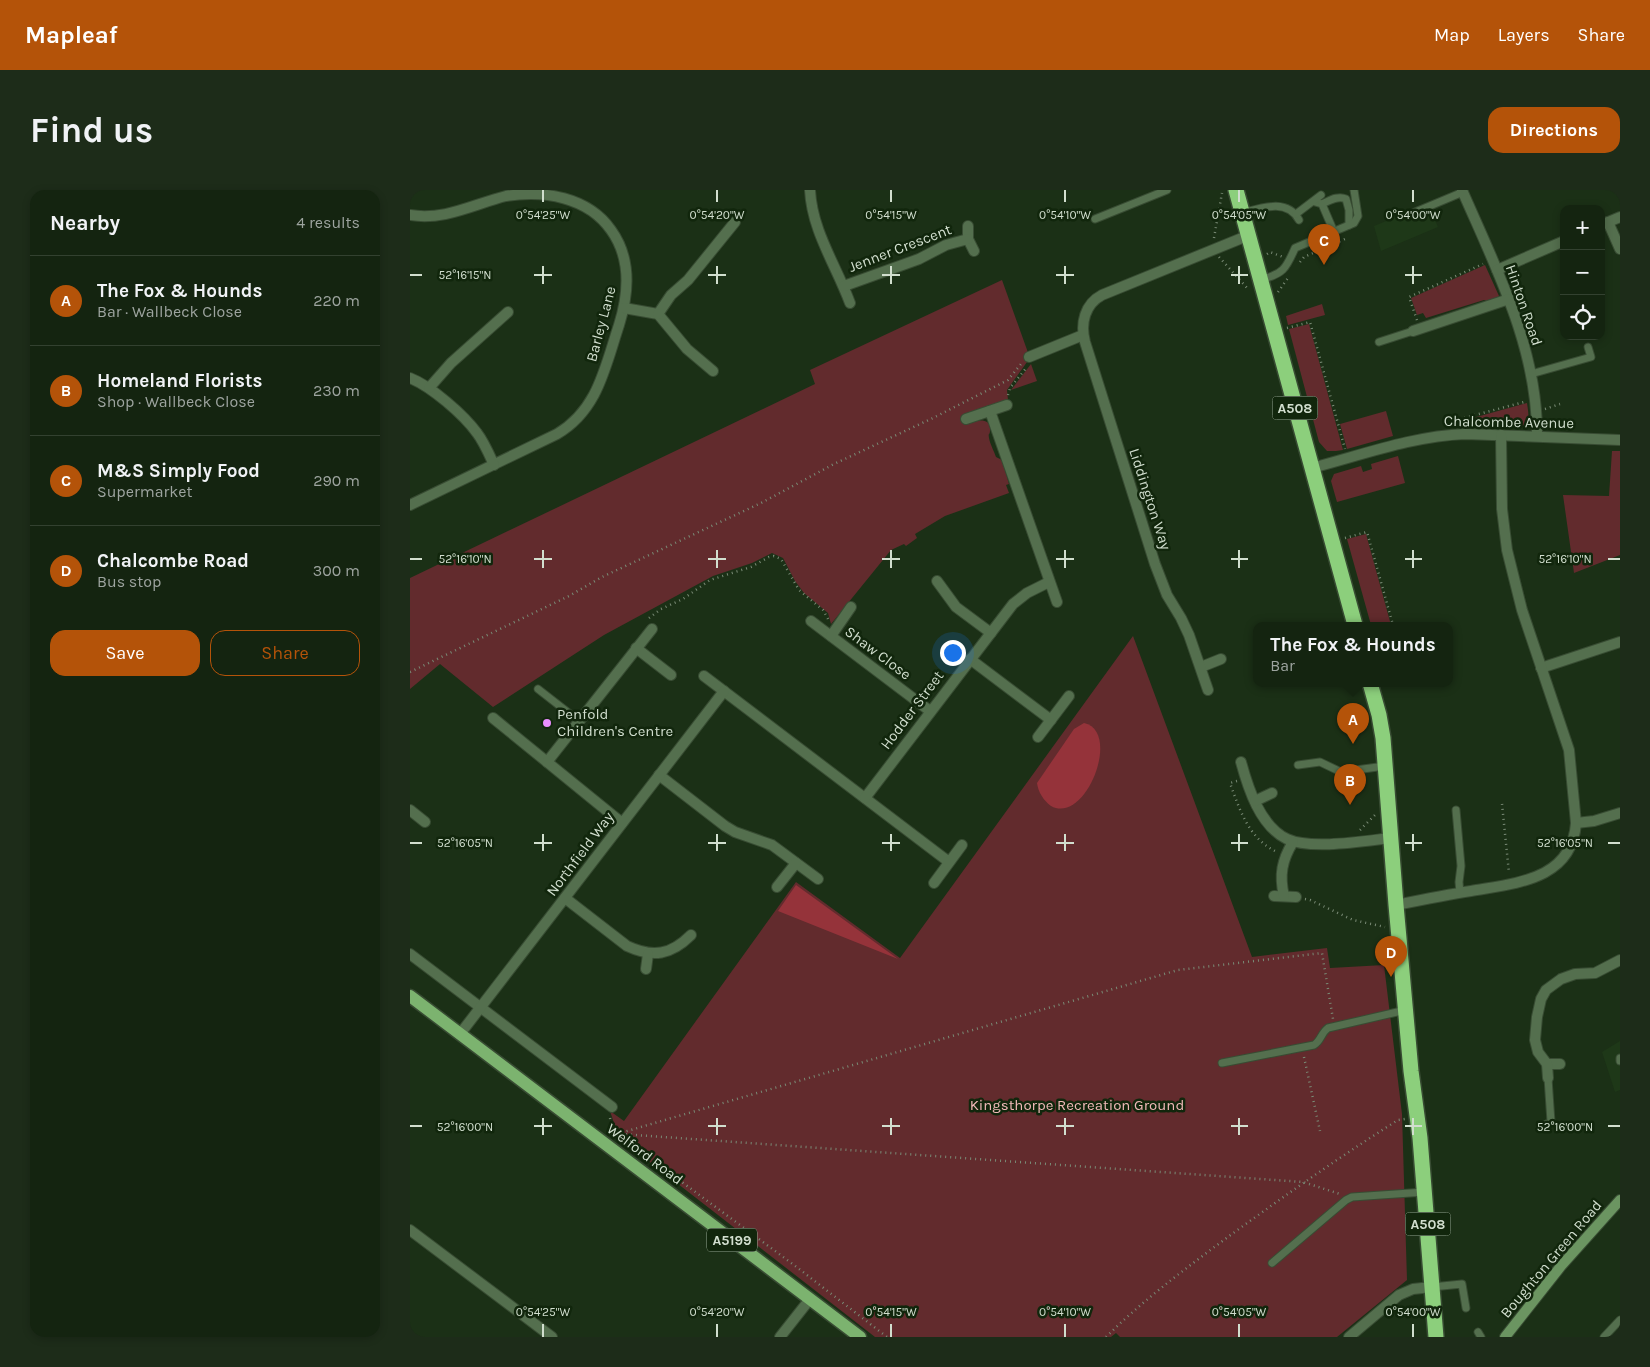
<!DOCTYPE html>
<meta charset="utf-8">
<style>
body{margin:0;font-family:Karla,sans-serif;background:#1d2c19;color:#f1f3f6}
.controls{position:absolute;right:15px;top:15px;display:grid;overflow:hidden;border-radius:10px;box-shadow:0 2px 8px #0003}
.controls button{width:45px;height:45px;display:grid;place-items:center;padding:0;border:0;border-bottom:1px solid #334130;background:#142410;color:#f1f3f6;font:25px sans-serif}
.you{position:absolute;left:542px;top:462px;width:18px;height:18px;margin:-12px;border:4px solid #fff;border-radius:50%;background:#1a73e8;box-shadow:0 0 0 8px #1a73e833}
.badge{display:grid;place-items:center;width:32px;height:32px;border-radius:50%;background:#b45309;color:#fff;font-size:16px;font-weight:700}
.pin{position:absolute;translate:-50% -41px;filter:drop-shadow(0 1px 2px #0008)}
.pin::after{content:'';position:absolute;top:26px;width:18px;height:15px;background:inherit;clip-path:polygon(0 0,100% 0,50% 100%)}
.popup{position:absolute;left:843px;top:432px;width:200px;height:65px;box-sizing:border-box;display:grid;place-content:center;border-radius:10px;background:#142410;filter:drop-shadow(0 1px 4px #0005);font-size:16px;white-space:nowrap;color:#9da49f}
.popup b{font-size:19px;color:#f1f3f6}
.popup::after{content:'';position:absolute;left:50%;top:100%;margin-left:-10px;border:10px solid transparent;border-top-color:#142410}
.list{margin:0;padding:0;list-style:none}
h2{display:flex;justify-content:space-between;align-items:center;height:65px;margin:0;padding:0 20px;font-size:21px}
h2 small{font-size:16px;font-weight:400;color:#9da49f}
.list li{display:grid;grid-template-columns:32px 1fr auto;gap:15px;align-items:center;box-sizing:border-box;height:90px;padding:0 20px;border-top:1px solid #334130}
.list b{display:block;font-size:19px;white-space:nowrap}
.list p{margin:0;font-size:16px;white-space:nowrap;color:#9da49f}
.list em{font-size:16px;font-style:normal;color:#9da49f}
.actions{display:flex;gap:10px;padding:15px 20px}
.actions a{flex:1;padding:11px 0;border:1px solid #b45309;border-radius:15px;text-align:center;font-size:18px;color:#b45309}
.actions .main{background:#b45309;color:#fff}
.icon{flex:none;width:28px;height:28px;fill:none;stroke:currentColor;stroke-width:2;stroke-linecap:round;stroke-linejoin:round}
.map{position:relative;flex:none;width:1210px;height:1147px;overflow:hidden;border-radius:15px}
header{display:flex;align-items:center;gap:30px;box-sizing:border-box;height:70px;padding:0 25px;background:#b45309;color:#fff}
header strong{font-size:24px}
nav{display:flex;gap:28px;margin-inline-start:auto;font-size:18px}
.intro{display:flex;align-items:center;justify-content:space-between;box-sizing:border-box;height:120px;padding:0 30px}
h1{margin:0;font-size:35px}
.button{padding:12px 22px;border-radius:15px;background:#b45309;color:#fff;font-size:18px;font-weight:700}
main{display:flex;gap:30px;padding:0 30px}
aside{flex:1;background:#142410;border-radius:15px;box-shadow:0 2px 8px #0003}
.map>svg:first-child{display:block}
.built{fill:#1e3818}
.green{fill:#622b2d}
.forest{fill:#95333a}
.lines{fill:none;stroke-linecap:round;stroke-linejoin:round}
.lane-casing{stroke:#384c33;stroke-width:9}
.street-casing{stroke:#384c33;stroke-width:12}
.secondary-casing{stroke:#384c33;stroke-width:12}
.primary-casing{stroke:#384c33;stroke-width:15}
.highway-casing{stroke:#384c33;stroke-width:18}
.path{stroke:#7a8b76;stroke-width:2.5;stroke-dasharray:1 4;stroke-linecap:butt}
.lane{stroke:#546f4e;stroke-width:7}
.street{stroke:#546f4e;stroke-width:10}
.secondary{stroke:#6b9561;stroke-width:10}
.primary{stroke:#7cb36f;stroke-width:12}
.highway{stroke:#8ccf7c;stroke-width:15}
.ticks{fill:none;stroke:#d1dece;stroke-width:2}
.poi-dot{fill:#e98efe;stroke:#11260c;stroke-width:2}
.labels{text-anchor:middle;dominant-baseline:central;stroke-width:5;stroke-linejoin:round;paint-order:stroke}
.shield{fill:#11260c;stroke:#97a794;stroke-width:1}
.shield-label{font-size:14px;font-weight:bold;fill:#d1dece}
.street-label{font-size:15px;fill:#d1dece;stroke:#11260c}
.poi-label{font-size:15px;fill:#d1dece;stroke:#11260c;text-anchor:start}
.park-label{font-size:15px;fill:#f0b9b8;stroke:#11260c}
.ticks-label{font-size:12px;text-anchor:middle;fill:#d1dece;stroke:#11260c;stroke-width:5;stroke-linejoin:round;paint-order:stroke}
</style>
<header>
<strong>Mapleaf</strong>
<nav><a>Map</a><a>Layers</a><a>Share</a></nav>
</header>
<div class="intro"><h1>Find us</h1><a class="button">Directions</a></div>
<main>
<aside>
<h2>Nearby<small>4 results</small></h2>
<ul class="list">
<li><span class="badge">A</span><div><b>The Fox &amp; Hounds</b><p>Bar · Wallbeck Close</p></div><em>220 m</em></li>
<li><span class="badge">B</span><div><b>Homeland Florists</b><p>Shop · Wallbeck Close</p></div><em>230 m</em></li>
<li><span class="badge">C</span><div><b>M&amp;S Simply Food</b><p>Supermarket</p></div><em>290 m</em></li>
<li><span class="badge">D</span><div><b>Chalcombe Road</b><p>Bus stop</p></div><em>300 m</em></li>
</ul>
<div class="actions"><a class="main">Save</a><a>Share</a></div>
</aside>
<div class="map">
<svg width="1210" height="1147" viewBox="0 0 1210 1147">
<rect width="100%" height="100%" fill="#1b3016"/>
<g class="built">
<polygon points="1018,14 1028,37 971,61 964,36"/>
<polygon points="1210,851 1210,900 1205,902 1192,862"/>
</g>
<g class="green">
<polygon points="1075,75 1089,106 1087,109 1081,112 1074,110 1016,128 1013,123 1007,125 1001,108"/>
<path d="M592 90 621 171 617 172 597 200 598 210 551 226 554 234C562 232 581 225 580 240 580 246 578 242 579 248 580 254 584 261 586 267L592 270 599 294 596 295 599 303 535 326 505 344 507 348 496 356 494 354 481 360 421 434 418 423 394 403 385 391 373 368 362 363 342 373 303 386 194 445 83 517 30 474 0 499V388L405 194 400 180Z"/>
<polygon points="912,114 915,125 878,135 876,126"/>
<polygon points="899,134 933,260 926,261 917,261 909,252 879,139"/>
<polygon points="621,174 627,191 601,200"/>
<path d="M1117 213C1118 221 1121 232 1113 236L1041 234Z"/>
<polygon points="976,221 983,246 937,259 930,234"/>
<polygon points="1202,261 1210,261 1210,365 1164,383 1153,305 1199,306"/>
<polygon points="988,266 995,293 927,312 921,291 924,284 951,276 953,282 962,279 961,274"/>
<polygon points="956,344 981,435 961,435 937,349"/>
<polygon points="723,446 842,767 917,758 920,778 974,775 992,924 997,1090 927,1147 710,1147 706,1143 701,1147 465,1147 205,945 207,942 200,921 214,931 386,692 490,768"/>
</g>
<g class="forest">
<path d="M674 533C712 541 676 635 641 616 634 611 628 602 627 593L664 539Z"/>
<polygon points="386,695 488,769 368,721"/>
</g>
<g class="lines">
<defs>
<g id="lane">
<polyline points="905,12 912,14 924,42"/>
<path d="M912 14C919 11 928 5 936 9L939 20V35"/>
<path d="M832 23C851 18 877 8 889 30"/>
<polyline points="1003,23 1053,2"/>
<polyline points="886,24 911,5"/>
<polyline points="685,29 757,0"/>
<path d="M850 90C873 84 876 79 885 58L944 33 948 26 944 0"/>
<polyline points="969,152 1003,141"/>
<polyline points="1121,184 1181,167 1178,157"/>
<polyline points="128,499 169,531"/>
<polyline points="888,575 910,572 931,582 975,576"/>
<polyline points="1046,620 1051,676 1049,692 1050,703"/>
<polyline points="1210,868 1210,871"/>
<path d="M812 873 904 855C911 851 911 843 918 838L996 820"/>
<polyline points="1130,937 1141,932 1138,888"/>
<polyline points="862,1073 936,1010 942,1007 1015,1002"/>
<polyline points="1022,1097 1052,1094 1056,1118"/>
<polyline points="1068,1142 1071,1147"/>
<polyline points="1194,1147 1210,1130"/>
</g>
<g id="street">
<path d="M400 0C402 41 426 75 440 113"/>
<path d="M1052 0C1086 78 1128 159 1127 246"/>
<path d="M0 25C34 31 64 14 96 6 134 0 178 7 201 40 222 69 219 103 209 135 195 177 188 220 147 244L0 315"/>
<polyline points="1198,32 1210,59"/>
<polyline points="1191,35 1210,27"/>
<polyline points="558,36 558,49 564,61"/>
<polyline points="1087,80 1154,51"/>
<polyline points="434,96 509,69 536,55 558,49"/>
<polyline points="214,118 248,124 277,159 303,181"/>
<polyline points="248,124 261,105 278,90 325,32"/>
<polyline points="1003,141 1099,109"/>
<polyline points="619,167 673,145"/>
<path d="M0 188C21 196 54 225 67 243 74 252 79 264 84 275"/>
<polyline points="19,198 41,173 98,122"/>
<polyline points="580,221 647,412"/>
<polyline points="556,229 597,215"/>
<path d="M902 278C952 265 1003 246 1055 244L1210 250"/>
<polyline points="527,391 546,417 581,443"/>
<polyline points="401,431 520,521"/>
<polyline points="421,446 441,417"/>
<polyline points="226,458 261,485"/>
<polyline points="560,469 641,530"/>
<polyline points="791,477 811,469"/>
<polyline points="1131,478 1210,452"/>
<polyline points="294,486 539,672"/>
<path d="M798 500 779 445 771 428 757 405 745 374 675 152C670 133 675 114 692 105L837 46"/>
<polyline points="83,528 212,633"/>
<polyline points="628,547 659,506"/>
<polyline points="137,572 242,439"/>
<path d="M831 572C838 598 850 636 877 649 901 660 954 651 981 648"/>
<polyline points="249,585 315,636 325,642 362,655 408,689"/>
<polyline points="455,608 603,414 617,403 639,392"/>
<polyline points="845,611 862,603"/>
<polyline points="0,620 15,632"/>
<polyline points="1166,633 1184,631 1210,623"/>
<polyline points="524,693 552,655"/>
<polyline points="367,697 386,673"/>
<polyline points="864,706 886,707"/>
<path d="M874 706C869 685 872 670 883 652"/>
<path d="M155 708 217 756C243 768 261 765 281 745"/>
<path d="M986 715C1011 710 1036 705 1061 701 1106 693 1162 690 1166 633L1159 560 1112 420 1097 360 1092 319 1091 245"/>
<polyline points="0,764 202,917"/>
<polyline points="236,779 238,764"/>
<polyline points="50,844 314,501"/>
<polyline points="1137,874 1150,874"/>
<polyline points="1138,888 1137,874 1128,862 1125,850 1127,827 1131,809 1136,800 1151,789 1165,784 1185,783 1210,770"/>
<polyline points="0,1040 142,1147"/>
<polyline points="370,1147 400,1109"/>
<polyline points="939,1147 989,1105 1003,1099 1022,1097"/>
</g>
<polyline id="secondary" points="1095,1147 1151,1076 1210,1010"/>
<polyline id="primary" points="0,806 450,1147"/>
<g id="highway">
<polyline points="826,0 945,435"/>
<polyline points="960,493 969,525 973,548 986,715 1001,881 1010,948 1026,1147"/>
</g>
</defs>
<use href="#lane" class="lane-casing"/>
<use href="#street" class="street-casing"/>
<use href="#secondary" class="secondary-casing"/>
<use href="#primary" class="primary-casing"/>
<use href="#highway" class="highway-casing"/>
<g class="path">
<polyline points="804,48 812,3"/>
<polyline points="857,64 860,62 873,67"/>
<polyline points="809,67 838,99"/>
<polyline points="890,72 894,67 935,49"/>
<polyline points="868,102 878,88"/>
<polyline points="1007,130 999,107 1073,74"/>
<polyline points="877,138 900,132 935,259"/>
<polyline points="598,205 600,198 617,177"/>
<polyline points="1135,219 1150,214"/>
<polyline points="1035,233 1114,212"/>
<polyline points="935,348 957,342 983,435"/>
<polyline points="239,428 251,419 273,409 300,390 341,377 359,367 364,366 371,369 389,400 413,420 418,429"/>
<polyline points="0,482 159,406 192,387 351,313 424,274 523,228 598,190 611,174"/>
<path d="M827 591 820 593C830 621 839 649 867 662"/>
<polyline points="1092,614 1099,683"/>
<polyline points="950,640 965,625"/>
<polyline points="895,709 900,710 943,730 975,737"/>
<polyline points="894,867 910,941"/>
<polyline points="200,928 203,941 384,1075 477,1147"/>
<polyline points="207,944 768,780 912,763 923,829"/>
<polyline points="211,944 893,992 930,1004"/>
<path d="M696 1147C734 1109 779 1076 822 1044 877 1004 931 966 988 930L995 929"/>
</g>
<use href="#lane" class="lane"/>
<use href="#street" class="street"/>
<use href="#secondary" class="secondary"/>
<use href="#primary" class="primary"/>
<use href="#highway" class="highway"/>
</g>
<path class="ticks" d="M133 0V12M307 0V12M481 0V12M655 0V12M829 0V12M1003 0V12M133 76V94M307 76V94M481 76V94M655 76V94M829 76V94M1003 76V94M0 85H12M124 85H142M298 85H316M472 85H490M646 85H664M821 85H838M995 85H1012M133 360V378M307 360V378M481 360V378M655 360V378M829 360V378M1003 360V378M0 369H12M124 369H142M298 369H316M472 369H490M646 369H664M821 369H838M995 369H1012M1198 369H1210M133 644V661M307 644V661M481 644V661M655 644V661M829 644V661M1003 644V661M0 653H12M124 653H142M298 653H316M472 653H490M646 653H664M821 653H838M995 653H1012M1198 653H1210M133 928V945M307 928V945M481 928V945M655 928V945M829 928V945M1003 928V945M0 936H12M124 936H142M298 936H316M472 936H490M646 936H664M821 936H838M995 936H1012M1198 936H1210M133 1134V1147M307 1134V1147M481 1134V1147M655 1134V1147M829 1134V1147M1003 1134V1147"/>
<circle class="poi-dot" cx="137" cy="533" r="5"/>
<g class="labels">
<g class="shield">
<rect x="862.5" y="206.5" width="45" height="23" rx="4"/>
<rect x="995.5" y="1022.5" width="45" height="23" rx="4"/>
<rect x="297" y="1038.5" width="50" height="23" rx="4"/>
</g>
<g class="shield-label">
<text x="885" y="218">A508</text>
<text x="1018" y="1034">A508</text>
<text x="322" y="1050">A5199</text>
</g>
<g class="street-label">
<text transform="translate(490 58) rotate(-21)">Jenner Crescent</text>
<text transform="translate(1114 115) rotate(71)">Hinton Road</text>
<text transform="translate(191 134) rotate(-75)">Barley Lane</text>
<text transform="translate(1099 232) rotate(1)">Chalcombe Avenue</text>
<text transform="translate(740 309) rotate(72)">Liddington Way</text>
<text transform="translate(468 463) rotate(37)">Shaw Close</text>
<text transform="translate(502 520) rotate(-53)">Hodder Street</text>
<text transform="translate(170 664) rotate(-53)">Northfield Way</text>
<text transform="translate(235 964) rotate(37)">Welford Road</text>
<text transform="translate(1141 1069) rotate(-50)">Boughton Green Road</text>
</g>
<g class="poi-label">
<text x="147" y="524">Penfold<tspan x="147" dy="17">Children's Centre</tspan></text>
</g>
<g class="park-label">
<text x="667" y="915">Kingsthorpe Recreation Ground</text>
</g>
</g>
<g class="ticks-label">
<text x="133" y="29">0°54'25"W</text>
<text x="307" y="29">0°54'20"W</text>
<text x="481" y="29">0°54'15"W</text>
<text x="655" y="29">0°54'10"W</text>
<text x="829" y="29">0°54'05"W</text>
<text x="1003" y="29">0°54'00"W</text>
<text x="55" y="89">52°16'15"N</text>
<text x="55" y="373">52°16'10"N</text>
<text x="1155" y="373">52°16'10"N</text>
<text x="55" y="657">52°16'05"N</text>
<text x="1155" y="657">52°16'05"N</text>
<text x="55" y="941">52°16'00"N</text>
<text x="1155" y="941">52°16'00"N</text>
<text x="133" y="1126">0°54'25"W</text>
<text x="307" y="1126">0°54'20"W</text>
<text x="481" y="1126">0°54'15"W</text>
<text x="655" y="1126">0°54'10"W</text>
<text x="829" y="1126">0°54'05"W</text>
<text x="1003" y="1126">0°54'00"W</text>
</g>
</svg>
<div class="controls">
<button>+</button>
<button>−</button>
<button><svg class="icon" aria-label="locate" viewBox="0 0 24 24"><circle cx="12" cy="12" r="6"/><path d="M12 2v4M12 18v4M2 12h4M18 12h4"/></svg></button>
</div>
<div class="you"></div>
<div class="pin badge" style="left:943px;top:554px">A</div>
<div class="popup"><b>The Fox &amp; Hounds</b>Bar</div>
<div class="pin badge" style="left:940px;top:615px">B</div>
<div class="pin badge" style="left:914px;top:75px">C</div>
<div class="pin badge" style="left:981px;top:787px">D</div>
</div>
</main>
